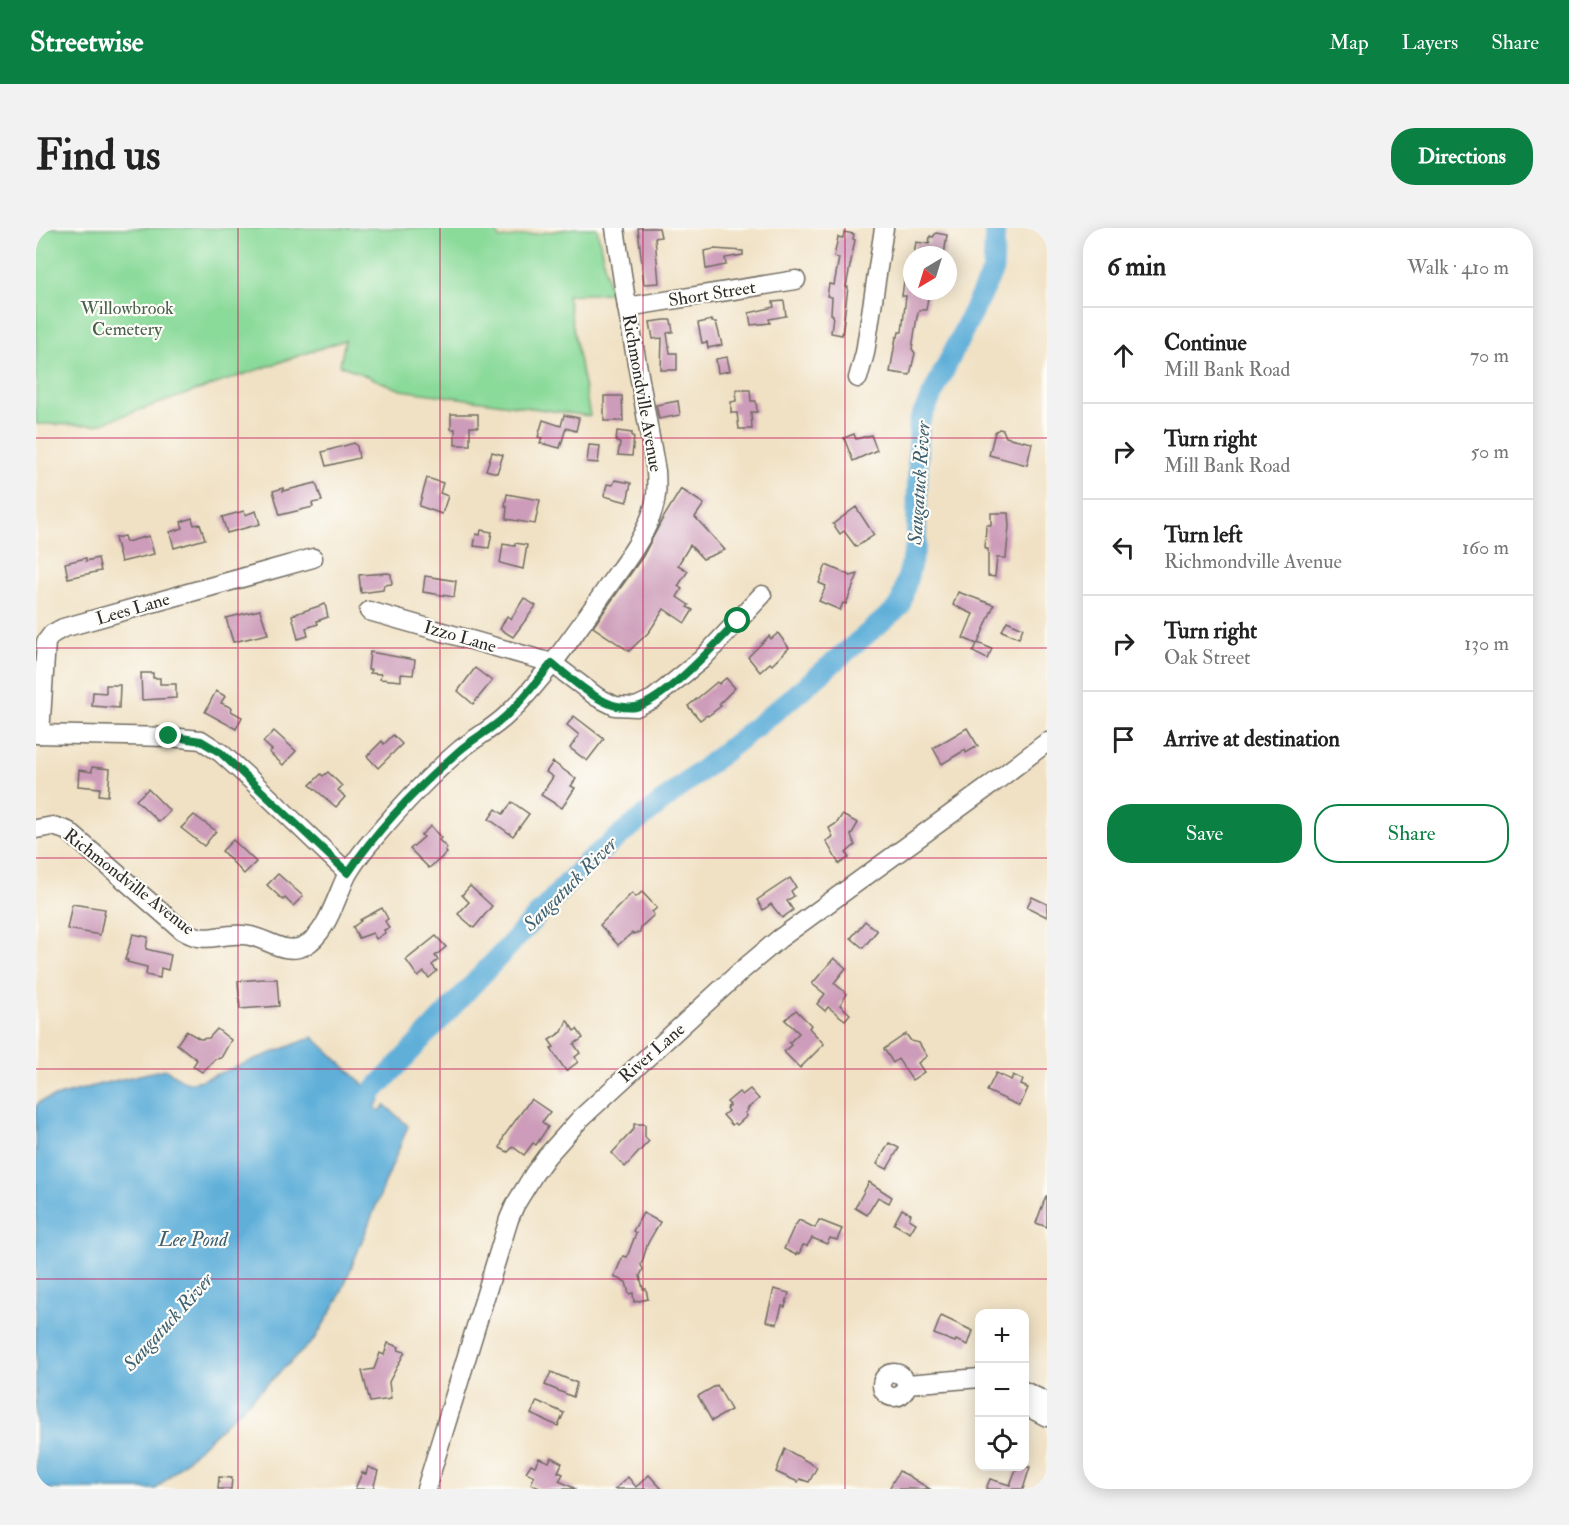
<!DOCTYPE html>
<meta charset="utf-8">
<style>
body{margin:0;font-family:"IM FELL Double Pica",serif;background:#f2f2f2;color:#222}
.controls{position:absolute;right:18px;bottom:18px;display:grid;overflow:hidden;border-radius:12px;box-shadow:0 3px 15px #0003}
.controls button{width:54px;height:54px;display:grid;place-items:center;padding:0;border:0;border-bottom:2px solid #e0e0e0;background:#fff;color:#222;font:30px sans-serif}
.compass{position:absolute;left:867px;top:18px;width:54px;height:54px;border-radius:50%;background:#fff;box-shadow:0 3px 15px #0003;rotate:218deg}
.stop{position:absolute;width:18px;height:18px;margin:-14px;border:4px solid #0b8043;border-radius:50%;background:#fff}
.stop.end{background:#0b8043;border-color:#fff;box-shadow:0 2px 6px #0008}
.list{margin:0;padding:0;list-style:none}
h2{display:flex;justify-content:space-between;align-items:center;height:78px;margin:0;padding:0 24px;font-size:26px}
h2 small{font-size:20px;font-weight:400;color:#767676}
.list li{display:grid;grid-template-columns:39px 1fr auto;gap:18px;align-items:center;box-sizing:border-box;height:96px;padding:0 24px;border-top:2px solid #e0e0e0}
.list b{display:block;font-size:22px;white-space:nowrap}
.list p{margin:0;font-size:20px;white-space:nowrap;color:#767676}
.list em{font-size:20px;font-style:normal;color:#767676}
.actions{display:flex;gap:12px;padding:18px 24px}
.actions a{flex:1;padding:14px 0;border:2px solid #0b8043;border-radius:24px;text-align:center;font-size:21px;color:#0b8043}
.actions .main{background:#0b8043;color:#fff}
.icon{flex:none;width:33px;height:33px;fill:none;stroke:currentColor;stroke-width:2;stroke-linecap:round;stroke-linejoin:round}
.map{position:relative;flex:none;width:1011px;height:1261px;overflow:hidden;border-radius:24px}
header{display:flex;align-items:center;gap:36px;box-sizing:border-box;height:84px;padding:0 30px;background:#0b8043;color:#fff}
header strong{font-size:28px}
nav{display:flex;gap:33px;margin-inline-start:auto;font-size:21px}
.intro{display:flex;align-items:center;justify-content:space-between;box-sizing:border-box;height:144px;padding:0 36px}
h1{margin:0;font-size:42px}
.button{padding:15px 27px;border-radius:24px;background:#0b8043;color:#fff;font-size:21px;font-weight:700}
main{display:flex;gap:36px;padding:0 36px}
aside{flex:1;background:#fff;border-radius:24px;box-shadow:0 3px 15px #0003}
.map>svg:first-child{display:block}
.green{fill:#8ada9a;stroke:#5a8262;stroke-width:1.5}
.water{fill:#5eafd9;stroke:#446d82;stroke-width:1.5}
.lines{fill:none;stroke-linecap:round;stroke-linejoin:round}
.river{stroke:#5eafd9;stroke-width:21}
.building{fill:#cd9cba}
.minor-casing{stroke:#706b61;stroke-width:21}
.minor{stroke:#fff;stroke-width:18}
.route{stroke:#0b8043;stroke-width:8}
.grid{fill:none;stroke:#c2185b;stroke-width:1.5;stroke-opacity:0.55}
.labels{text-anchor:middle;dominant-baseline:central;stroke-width:4.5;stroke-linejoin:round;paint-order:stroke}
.street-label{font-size:18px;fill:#2b2b2b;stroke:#fdfcf7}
.park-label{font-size:18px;fill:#48604c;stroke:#fdfcf7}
.water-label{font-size:20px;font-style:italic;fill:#3f6071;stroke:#fdfcf7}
</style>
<header>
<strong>Streetwise</strong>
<nav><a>Map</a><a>Layers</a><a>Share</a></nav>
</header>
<div class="intro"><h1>Find us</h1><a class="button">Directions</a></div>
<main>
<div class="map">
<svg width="1011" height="1261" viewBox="0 0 1011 1261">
<rect width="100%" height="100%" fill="#fdfcf7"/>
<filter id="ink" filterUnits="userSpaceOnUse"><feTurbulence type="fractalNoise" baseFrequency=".0167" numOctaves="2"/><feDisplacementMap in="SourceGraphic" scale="12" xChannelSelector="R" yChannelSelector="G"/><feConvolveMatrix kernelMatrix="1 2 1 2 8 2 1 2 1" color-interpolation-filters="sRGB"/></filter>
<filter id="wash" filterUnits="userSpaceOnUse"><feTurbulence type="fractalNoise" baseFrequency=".008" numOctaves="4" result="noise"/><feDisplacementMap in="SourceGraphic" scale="24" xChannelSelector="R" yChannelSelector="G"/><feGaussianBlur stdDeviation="1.35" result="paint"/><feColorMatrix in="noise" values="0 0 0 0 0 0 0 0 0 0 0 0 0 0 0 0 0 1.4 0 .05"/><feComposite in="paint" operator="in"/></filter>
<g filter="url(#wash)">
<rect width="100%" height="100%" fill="#f0e1c4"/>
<polygon class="green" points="0,0 459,0 464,11 539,0 561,0 574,65 531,67 554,188 365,162 304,137 309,112 60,197 0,196"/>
<polygon class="water" points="277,809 344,872 339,879 344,883 349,877 372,898 303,1070 279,1111 120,1261 0,1261 0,878 5,873 65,856 129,841 151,855 166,852"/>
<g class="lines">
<polyline class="river" points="317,885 551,634 752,473 864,378 880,317 883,194 957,42 959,0"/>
</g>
<g id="blocks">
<g class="building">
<polygon points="602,0 623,0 625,9 619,10 623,55 608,56"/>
<polygon points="808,4 818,6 817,11 819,12 810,59 812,59 806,107 795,105 797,87 795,86 796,69 791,68 793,56 798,57 803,30 798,29 802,9 807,10"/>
<polygon points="900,5 911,7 908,27 878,27 880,14 893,16 894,8 897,9"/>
<polygon points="678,21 707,23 707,27 689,30 690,37 670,41 668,23"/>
<polygon points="870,38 876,38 876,63 893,63 890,82 883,82 881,89 876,121 879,125 874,147 854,144 860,109 862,109 863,104 866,104 870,68 866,68"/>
<polygon points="748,73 750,88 733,91 734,95 715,97 713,85 738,79 737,74"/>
<polygon points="629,92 635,92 637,104 631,105 634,125 641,125 641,142 625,142 626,110 617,111 614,94"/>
<polygon points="676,92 676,94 680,94 686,117 672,120 671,114 666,115 662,95"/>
<polygon points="691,129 694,143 682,145 680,131"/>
<polygon points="700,162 714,162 715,173 720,173 721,184 715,184 716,201 703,201 701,185 695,185 695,174 700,173"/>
<polygon points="568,168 586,168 587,193 568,193"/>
<polygon points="642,173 644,187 623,191 620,177"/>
<polygon points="415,186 442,186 442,199 434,199 434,217 419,217 419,201 415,201"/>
<polygon points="528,187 543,190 540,203 530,200 524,220 504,215 506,210 502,209 507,192 525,198"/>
<polygon points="963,201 967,202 970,209 996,215 991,237 953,227 959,204"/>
<polygon points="581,203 596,205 596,208 598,209 596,228 582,227 584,215 580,214"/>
<polygon points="818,206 820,211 835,207 841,222 817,233 808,210"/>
<polygon points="318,215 321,218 323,230 290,238 286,224"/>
<polygon points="553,217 564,218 562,235 551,234"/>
<polygon points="456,224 467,227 461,245 450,242"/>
<polygon points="391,250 407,255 404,265 412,268 406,286 383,278"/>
<polygon points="579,252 595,255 591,274 568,268 571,256 577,257"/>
<polygon points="280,255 286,273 276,275 277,279 244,287 237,263 247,260 247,263"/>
<polygon points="645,261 668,276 659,289 689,322 667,331 654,317 642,337 652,343 642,358 646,361 641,369 653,377 651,379 657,382 649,395 628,381 613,404 593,423 557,399 607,328 626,292"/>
<polygon points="471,266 504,272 499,296 470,291 471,278 469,278"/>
<polygon points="820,279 838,307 820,319 808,303 804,306 797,296"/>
<polygon points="208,283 209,287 220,283 224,296 191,305 186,289"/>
<polygon points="955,285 972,285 973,298 970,330 961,330 959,349 952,348 952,321 949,321 950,297 955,297"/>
<polygon points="156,290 158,297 164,296 169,311 138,320 134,304 147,300 145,294"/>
<polygon points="445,302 456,304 453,320 438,318 440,306 444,307"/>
<polygon points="88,308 90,314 113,308 118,326 85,334 79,310"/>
<polygon points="479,315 491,317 487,341 464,335 467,316 479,318"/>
<polygon points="50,330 50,333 62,330 65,343 32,350 29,335"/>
<polygon points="790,337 815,348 822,346 810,376 807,375 804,382 783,373 790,358 783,355"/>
<polygon points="352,345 355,346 356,356 348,357 347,362 325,365 323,347"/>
<polygon points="389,348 420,353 418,369 387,364"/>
<polygon points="922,364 958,377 942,415 956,421 951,431 937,424 941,416 927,410 937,386 917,377"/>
<polygon points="488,370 500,378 477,409 464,401 471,388 475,391"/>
<polygon points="289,376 292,389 281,393 282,396 270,400 272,408 262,411 256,387"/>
<polygon points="224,382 232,406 197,414 190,390"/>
<polygon points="971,393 987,400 983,410 966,403"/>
<polygon points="742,405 753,420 736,437 734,435 724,444 712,429 733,408 735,411"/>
<polygon points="334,424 379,432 377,447 365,446 365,453 344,451 345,446 334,445 335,442 332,442"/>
<polygon points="439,440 456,453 437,476 422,463"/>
<polygon points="105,445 117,445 117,450 124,450 124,456 140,456 140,470 106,472"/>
<polygon points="690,450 699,460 683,476 685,478 672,488 671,487 664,492 652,478 681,454 683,456"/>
<polygon points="70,457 84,457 83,480 56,478 57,464 70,465"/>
<polygon points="180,463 189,468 185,475 196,480 195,483 206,489 200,501 169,484"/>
<polygon points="538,488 568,511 551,533 534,520 543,507 531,497"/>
<polygon points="931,500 942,518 930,525 929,522 906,536 897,520"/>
<polygon points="238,503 260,523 247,537 233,524 236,522 227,514"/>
<polygon points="357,507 366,516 342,540 331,528 346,513 348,516"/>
<polygon points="517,534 540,551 535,558 539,560 526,580 505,567 517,549 510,544"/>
<polygon points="56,539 74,541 72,568 63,567 64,560 42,558 43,542 56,544"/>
<polygon points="292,544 306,558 302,562 309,569 300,579 274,557 285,546 287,548"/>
<polygon points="112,561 134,583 123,594 100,572"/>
<polygon points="476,574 493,586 477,608 453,591 460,581 467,586"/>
<polygon points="158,587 180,603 168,618 145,600"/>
<polygon points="806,587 822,595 815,607 819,617 810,625 813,630 803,636 790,613 797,609 793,600 801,595"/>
<polygon points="395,598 405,610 403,612 411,620 409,622 411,625 393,640 374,621 388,609 385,607"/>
<polygon points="197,612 220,634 208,646 186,623"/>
<polygon points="242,646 267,668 257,678 249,670 247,672 231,657"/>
<polygon points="754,650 760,659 755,663 758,668 751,673 757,682 746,690 735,676 727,682 721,672"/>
<polygon points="434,658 456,678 438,700 422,686 433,674 426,667"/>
<polygon points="606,664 621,680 616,684 618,687 605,699 604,704 597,706 596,705 582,717 564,697 596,665 600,669"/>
<polygon points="996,669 1011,676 1011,689 991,679"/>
<polygon points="36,676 69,681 64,707 31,701"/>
<polygon points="346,680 352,691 349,693 353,700 348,702 349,705 340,711 337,705 323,710 317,699 325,693 324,692"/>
<polygon points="829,693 841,703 827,720 815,710"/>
<polygon points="97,706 112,709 110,721 135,727 132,742 125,740 124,750 110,747 111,739 91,734 92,732 89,732"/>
<polygon points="400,708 410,719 399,728 402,732 396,737 401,743 393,750 388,744 382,749 370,732"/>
<polygon points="798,730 810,740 798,755 811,766 804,777 814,786 809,792 792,779 789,783 781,776 789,766 776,756"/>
<polygon points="227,751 241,751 243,778 204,781 202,753"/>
<polygon points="760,782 775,797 773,800 788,816 764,840 748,824 755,817 753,815 763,805 749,792"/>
<polygon points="531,792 538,803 541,801 547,810 538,816 544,825 539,829 542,834 530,843 515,821 518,819 513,812 526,804"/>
<polygon points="181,801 195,812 185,830 179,831 166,844 157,838 161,832 141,816 150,803 164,811 173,810"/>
<polygon points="870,806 875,813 883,815 891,828 882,835 888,844 876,852 862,831 857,835 848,821"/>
<polygon points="960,845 975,852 977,847 987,852 985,857 992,860 984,878 951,863"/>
<polygon points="714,861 723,871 711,881 712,882 709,885 711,888 701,897 699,895 696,897 687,887 692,883 690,880 694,877 691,874 703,864 706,867"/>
<polygon points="495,871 514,884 506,894 512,899 500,917 497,915 488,927 477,919 472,924 464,920 468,908"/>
<polygon points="598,896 609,896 609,909 613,913 589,939 576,925 598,901"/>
<polygon points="853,915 863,920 851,941 841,936"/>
<polygon points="833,954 856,969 853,975 842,969 831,987 819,980"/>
<polygon points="1010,968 1011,968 1011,999 1000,995"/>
<polygon points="866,981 875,986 873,991 880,995 874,1005 858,996"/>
<polygon points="607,985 624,994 612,1015 605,1037 607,1041 604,1048 607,1061 610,1061 612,1071 598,1074 597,1065 593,1066 590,1054 578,1049 587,1028 591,1029 600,1005 597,1003"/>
<polygon points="763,992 779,1000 783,992 806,1001 801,1012 794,1010 791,1016 776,1010 771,1018 767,1017 763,1026 761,1025 760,1027 748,1021 757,1001"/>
<polygon points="738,1061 753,1065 749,1079 746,1078 741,1096 730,1093"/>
<polygon points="905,1088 937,1103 932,1117 920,1112 919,1114 898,1106"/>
<polygon points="352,1115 363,1119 362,1122 369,1124 353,1154 355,1171 334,1174 326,1143 338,1141 344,1125 348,1127"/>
<polygon points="515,1144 541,1155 537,1169 509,1157"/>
<polygon points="681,1157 695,1182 676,1193 662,1168"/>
<polygon points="501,1173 528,1185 522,1198 495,1186"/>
<polygon points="749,1221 781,1239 773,1254 764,1251 762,1254 740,1244"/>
<polygon points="515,1229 526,1235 522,1244 527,1246 523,1253 540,1261 505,1261 495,1256 498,1248 490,1244 495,1236 499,1238 503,1230 513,1234"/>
<polygon points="332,1239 342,1243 337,1261 319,1261 326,1245 330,1246"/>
<polygon points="981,1239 994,1239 987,1261 950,1261 954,1251 974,1257"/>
<polygon points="863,1243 871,1247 894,1261 853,1261"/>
<polygon points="613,1247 626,1261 579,1261 592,1249 600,1259"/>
<polygon points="183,1249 196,1250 195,1261 182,1261"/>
</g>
</g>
</g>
<g filter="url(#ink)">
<use href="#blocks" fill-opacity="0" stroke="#706b61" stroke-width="1.5"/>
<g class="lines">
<defs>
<g id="minor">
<polyline points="591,79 760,52"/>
<polyline points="822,150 829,125 848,0"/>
<polyline points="333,383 516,435 561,469 579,478 600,479 617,471 665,432 726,367"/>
<polyline points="0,506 133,509 165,512 185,525 215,552 312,645"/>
<polyline points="4,506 10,414 16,406 27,400 277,330"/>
<path d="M0 601 17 598 32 603 146 702C172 718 182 704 208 707 229 708 247 728 268 718 291 707 301 666 312 645 320 632 329 620 339 609 365 578 394 547 425 521 440 509 458 500 472 486 510 449 545 397 575 354 590 333 606 312 615 288 621 273 621 259 620 243L591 79 579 0"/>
<circle cx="858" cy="1157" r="12"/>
<polyline points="871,1156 944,1150"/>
<polyline points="988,1163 1011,1174"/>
<polyline points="988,1177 1011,1189"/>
<polyline points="390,1261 473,991 479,977 498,946 511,928 544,891 705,743 743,711 955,557 1011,514"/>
</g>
</defs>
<use href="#minor" class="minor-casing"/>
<use href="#minor" class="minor"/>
</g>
</g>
<g class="lines" filter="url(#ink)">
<path class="route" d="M133 508 165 513 185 525 312 645C342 600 382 559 423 523 439 509 459 500 474 484 489 469 502 452 516 435 531 448 562 475 581 478 586 479 595 480 600 479 628 473 682 414 702 393"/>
</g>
<path class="grid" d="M202 0V1261M404 0V1261M607 0V1261M809 0V1261M0 210H1011M0 420H1011M0 630H1011M0 841H1011M0 1051H1011"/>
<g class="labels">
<g class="street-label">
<text transform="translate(676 66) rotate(-9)">Short Street</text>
<text transform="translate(606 165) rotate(80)">Richmondville Avenue</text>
<text transform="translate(97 381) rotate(-16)">Lees Lane</text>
<text transform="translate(424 409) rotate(16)">Izzo Lane</text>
<text transform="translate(93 654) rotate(38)">Richmondville Avenue</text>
<text transform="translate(616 825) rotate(-41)">River Lane</text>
</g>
<g class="park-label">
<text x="91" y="80">Willowbrook<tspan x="91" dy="21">Cemetery</tspan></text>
</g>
<g class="water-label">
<text transform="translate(883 255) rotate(-86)">Saugatuck River</text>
<text transform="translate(534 656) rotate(-45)">Saugatuck River</text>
<text x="157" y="1011">Lee Pond</text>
<text transform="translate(132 1094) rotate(-48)">Saugatuck River</text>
</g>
</g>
</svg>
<div class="controls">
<button>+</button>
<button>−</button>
<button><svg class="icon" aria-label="locate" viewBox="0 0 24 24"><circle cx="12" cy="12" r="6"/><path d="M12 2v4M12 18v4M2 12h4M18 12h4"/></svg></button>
</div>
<svg class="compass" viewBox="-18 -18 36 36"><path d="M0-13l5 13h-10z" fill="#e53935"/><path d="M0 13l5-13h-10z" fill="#767676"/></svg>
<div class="stop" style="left:702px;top:393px"></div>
<div class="stop end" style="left:133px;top:508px"></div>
</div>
<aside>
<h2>6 min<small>Walk · 410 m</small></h2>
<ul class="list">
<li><svg class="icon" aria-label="ahead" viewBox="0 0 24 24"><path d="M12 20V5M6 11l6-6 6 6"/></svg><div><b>Continue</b><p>Mill Bank Road</p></div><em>70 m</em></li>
<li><svg class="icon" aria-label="right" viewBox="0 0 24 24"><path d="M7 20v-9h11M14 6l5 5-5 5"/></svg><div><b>Turn right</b><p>Mill Bank Road</p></div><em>50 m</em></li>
<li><svg class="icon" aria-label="left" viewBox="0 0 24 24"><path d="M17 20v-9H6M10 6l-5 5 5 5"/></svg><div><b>Turn left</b><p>Richmondville Avenue</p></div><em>160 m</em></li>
<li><svg class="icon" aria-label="right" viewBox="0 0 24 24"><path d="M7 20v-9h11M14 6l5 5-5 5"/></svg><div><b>Turn right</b><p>Oak Street</p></div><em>130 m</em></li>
<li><svg class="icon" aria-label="arrive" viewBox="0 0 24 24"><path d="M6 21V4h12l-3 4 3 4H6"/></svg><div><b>Arrive at destination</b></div></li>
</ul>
<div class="actions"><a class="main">Save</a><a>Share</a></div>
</aside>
</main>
